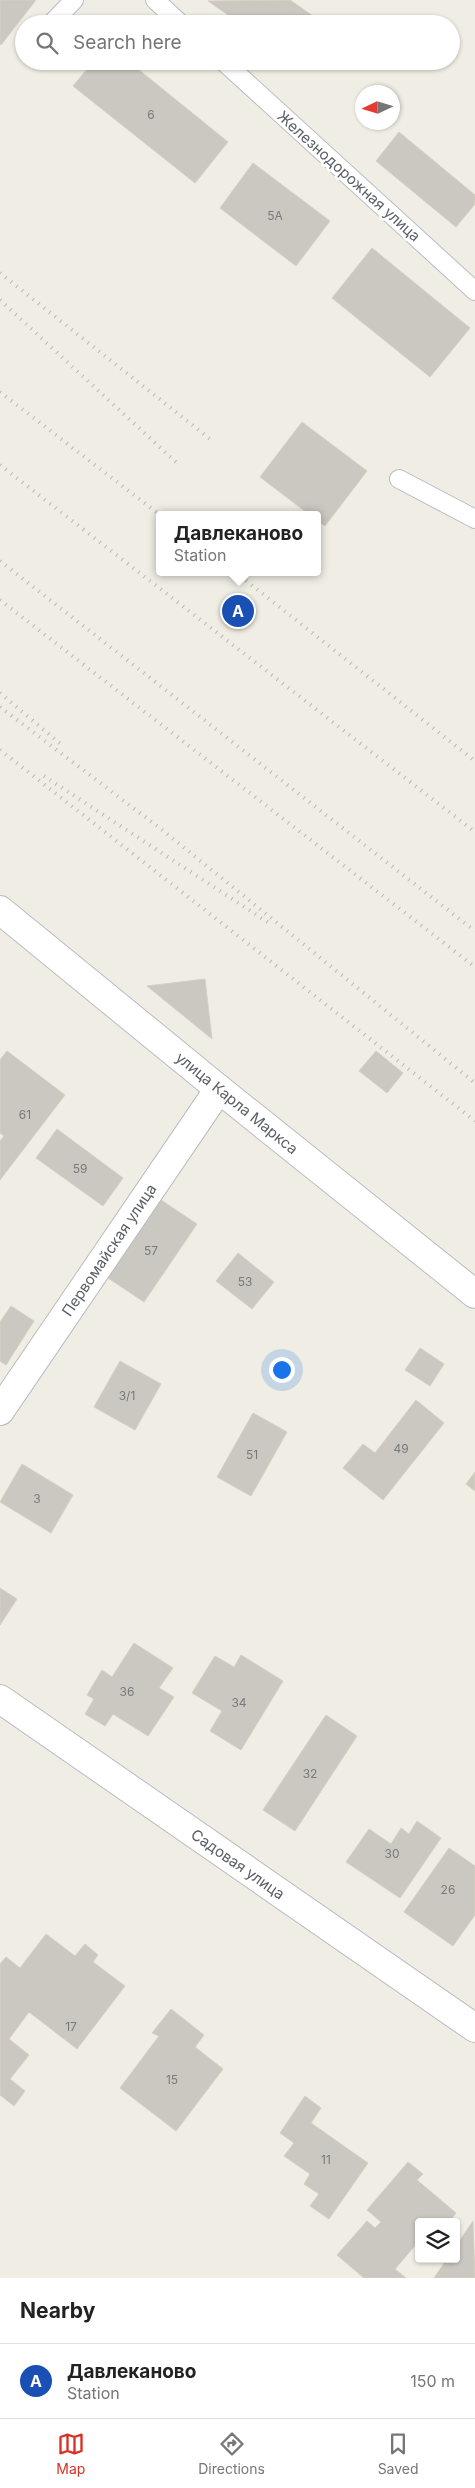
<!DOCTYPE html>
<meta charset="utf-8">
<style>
body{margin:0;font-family:Inter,sans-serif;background:#f6f6f6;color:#222}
.controls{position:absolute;right:15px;bottom:15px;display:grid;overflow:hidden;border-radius:5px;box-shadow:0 1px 4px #0004}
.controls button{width:45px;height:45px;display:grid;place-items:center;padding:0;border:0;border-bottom:1px solid #e0e0e0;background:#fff;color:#222;font:25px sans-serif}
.compass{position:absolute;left:355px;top:85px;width:45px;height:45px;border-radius:50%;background:#fff;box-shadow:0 1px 4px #0004;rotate:266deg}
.you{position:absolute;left:281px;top:1369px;width:18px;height:18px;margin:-12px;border:4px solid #fff;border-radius:50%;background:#1a73e8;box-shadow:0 0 0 8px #1a73e833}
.badge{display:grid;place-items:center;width:32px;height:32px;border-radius:50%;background:#d93025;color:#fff;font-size:16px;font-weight:700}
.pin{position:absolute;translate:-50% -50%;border:2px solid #fff;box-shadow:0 1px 5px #0006}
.popup{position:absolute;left:156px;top:511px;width:165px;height:65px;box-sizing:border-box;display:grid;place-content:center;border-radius:5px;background:#fff;filter:drop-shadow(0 1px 4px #0005);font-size:16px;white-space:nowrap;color:#767676}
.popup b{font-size:19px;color:#222}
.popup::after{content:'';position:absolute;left:50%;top:100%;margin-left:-10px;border:10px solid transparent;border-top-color:#fff}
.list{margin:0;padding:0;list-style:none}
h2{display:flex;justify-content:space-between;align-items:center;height:65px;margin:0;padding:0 20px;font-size:21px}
h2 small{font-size:16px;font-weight:400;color:#767676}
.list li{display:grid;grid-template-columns:32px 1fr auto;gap:15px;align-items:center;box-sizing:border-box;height:75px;padding:0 20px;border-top:1px solid #e0e0e0}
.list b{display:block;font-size:19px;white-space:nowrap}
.list p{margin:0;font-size:16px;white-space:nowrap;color:#767676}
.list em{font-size:16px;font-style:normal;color:#767676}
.icon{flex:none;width:28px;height:28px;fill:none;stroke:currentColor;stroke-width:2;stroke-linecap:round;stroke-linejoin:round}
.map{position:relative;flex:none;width:475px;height:2278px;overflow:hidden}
.search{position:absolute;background:#fff;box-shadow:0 1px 4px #0004;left:15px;right:15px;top:15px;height:55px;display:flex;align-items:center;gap:12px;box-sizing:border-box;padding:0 18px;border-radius:28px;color:#767676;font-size:19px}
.sheet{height:140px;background:#fff}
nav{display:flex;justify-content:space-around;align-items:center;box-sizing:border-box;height:70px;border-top:1px solid #e0e0e0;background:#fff;font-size:14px;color:#767676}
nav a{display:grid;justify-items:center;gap:2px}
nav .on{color:#d93025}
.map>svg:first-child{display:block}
.building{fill:#cbc8c1;stroke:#d5d0c2}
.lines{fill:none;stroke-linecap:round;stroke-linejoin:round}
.service-casing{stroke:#b9bcc1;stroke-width:20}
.minor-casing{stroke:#b9bcc1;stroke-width:30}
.tertiary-casing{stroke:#b9bcc1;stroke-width:30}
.service{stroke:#fff;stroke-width:18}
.minor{stroke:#fff;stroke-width:28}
.tertiary{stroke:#fff;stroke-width:28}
.rail{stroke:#b6b7b7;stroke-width:4;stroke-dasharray:1 6;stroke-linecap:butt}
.labels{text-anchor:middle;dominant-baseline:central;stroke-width:5;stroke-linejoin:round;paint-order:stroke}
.number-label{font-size:12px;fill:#787a7d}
.street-label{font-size:15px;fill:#5c6066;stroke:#fff}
</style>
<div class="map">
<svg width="475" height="2278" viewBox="0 0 475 2278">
<rect width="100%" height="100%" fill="#f0eee4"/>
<g class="building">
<polygon points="0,0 36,0 1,45 0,44"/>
<polygon points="290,0 316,18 312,24 241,24 208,1"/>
<polygon points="94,61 128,61 228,142 195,183 73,86"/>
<polygon points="399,132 475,195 475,204 456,227 376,161"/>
<polygon points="253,163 330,221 296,266 220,208"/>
<polygon points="372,248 470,328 430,377 332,298"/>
<polygon points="302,422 367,471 325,526 317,520 317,515 310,515 260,477"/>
<polygon points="205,979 212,1039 147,986"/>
<polygon points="7,1051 65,1095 0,1180 0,1141 4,1136 0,1133 0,1060"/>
<polygon points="376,1051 403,1073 387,1093 359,1071"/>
<polygon points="57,1129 123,1178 103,1206 36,1158"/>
<polygon points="158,1198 197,1224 144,1302 105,1276"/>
<polygon points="238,1253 274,1282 252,1309 216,1281"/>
<polygon points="11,1306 34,1321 6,1365 0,1361 0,1322"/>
<polygon points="420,1348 444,1364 430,1386 405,1370"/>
<polygon points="120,1361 161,1384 135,1430 94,1407"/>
<polygon points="416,1400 444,1423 383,1500 343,1468 363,1444 375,1453"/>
<polygon points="253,1413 287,1432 251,1496 217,1477"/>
<polygon points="22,1464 73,1495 51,1533 0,1502"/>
<polygon points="475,1472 475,1491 466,1484"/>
<polygon points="0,1588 17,1599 0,1625"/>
<polygon points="134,1643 173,1668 159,1688 174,1697 148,1736 113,1714 105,1726 85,1714 94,1699 87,1695 102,1670 112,1677"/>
<polygon points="241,1655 283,1681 241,1750 210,1731 222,1711 192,1693 215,1656 234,1667"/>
<polygon points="326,1715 357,1736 295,1831 263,1810"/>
<polygon points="417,1821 441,1838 400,1898 346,1862 369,1829 391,1844 401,1828 409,1834"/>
<polygon points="449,1848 475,1866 475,1915 453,1946 404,1912"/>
<polygon points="46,1934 75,1956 85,1944 98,1955 93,1962 125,1986 77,2049 29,2012 9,2039 29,2055 10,2079 25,2091 14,2106 0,2095 0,1964 6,1957 20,1968"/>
<polygon points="171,2009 204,2035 195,2047 223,2069 176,2131 120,2088 159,2036 152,2033"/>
<polygon points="305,2096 321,2108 311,2123 368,2163 329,2219 310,2206 319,2194 304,2184 310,2174 284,2156 294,2143 280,2133"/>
<polygon points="408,2162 423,2174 417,2180 456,2213 449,2222 419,2222 419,2241 395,2269 406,2278 364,2278 337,2255 367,2221 375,2228 381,2222 367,2210"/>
<polygon points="473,2221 475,2278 434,2278 447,2259 456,2259 456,2246"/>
</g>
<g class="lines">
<defs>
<g id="service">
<polyline points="155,0 181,24"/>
<polyline points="51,24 74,0"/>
<polyline points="223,61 475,291"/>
<polyline points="399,479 475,519"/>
</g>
<g id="minor">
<polyline points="0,1411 219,1089"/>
<polyline points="0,1699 475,2028"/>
</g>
<polyline id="tertiary" points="0,910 219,1089 475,1294"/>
</defs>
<use href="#service" class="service-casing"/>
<use href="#minor" class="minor-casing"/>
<use href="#tertiary" class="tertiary-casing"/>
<use href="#service" class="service"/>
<use href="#minor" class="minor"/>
<use href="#tertiary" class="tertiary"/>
<g class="rail">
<polyline points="0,273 210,439"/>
<polyline points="0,300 178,464"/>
<polyline points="0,392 160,515"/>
<polyline points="0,465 475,832"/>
<polyline points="0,561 475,931"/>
<polyline points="235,572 475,761"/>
<polyline points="0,600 475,967"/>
<polyline points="0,693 63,746"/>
<polyline points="0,707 161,829 475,1083"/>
<polyline points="0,750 475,1121"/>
<polyline points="44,776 272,925"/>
</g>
</g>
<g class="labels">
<g class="number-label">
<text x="151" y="114">6</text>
<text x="275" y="215">5А</text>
<text x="25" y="1114">61</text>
<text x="80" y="1168">59</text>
<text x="151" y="1250">57</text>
<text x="245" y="1281">53</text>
<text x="127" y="1395">3/1</text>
<text x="401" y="1448">49</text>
<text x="252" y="1454">51</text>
<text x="37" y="1498">3</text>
<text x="127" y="1691">36</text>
<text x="239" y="1702">34</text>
<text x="310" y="1773">32</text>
<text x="392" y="1853">30</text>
<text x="448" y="1889">26</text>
<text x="71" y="2026">17</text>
<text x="172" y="2079">15</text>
<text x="326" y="2159">11</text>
</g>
<g class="street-label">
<text transform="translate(349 176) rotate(42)">Железнодорожная улица</text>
<text transform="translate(237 1103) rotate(39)">улица Карла Маркса</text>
<text transform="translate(109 1250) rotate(-56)">Первомайская улица</text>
<text transform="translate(238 1864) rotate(35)">Садовая улица</text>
</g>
</g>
</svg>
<div class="controls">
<button><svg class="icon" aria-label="layers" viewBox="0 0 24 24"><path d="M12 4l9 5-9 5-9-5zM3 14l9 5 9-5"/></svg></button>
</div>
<svg class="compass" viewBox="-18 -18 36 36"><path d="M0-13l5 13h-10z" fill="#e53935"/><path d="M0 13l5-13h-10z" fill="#767676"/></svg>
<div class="you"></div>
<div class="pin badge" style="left:238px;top:611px;background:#1a4fb4">A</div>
<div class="popup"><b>Давлеканово</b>Station</div>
<div class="search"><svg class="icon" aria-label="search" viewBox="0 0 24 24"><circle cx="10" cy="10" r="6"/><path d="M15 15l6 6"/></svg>Search here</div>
</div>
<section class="sheet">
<h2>Nearby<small></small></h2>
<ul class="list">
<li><span class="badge" style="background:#1a4fb4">A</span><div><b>Давлеканово</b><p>Station</p></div><em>150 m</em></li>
</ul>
</section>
<nav>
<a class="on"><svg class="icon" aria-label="map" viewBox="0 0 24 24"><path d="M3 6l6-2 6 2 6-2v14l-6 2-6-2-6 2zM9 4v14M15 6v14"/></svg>Map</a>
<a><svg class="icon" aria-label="directions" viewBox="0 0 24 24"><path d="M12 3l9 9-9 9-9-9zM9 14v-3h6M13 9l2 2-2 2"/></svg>Directions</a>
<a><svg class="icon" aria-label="saved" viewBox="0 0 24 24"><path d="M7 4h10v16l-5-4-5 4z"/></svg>Saved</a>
</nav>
